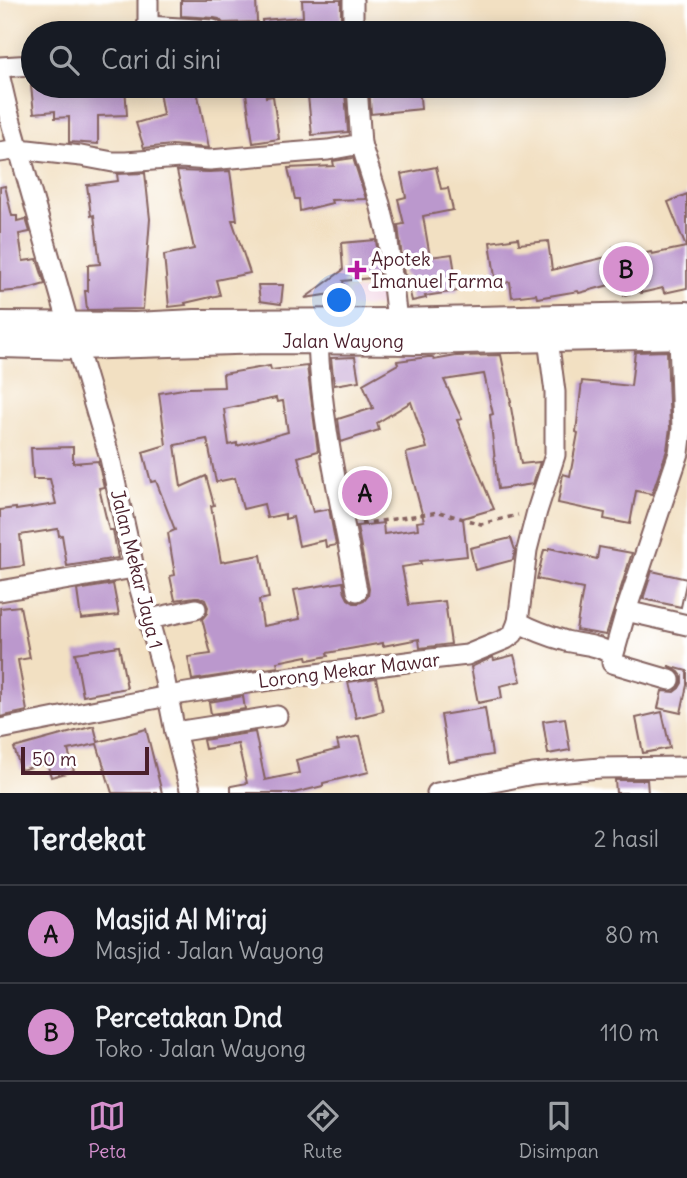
<!DOCTYPE html>
<html lang="id">
<meta charset="utf-8">
<style>
body{margin:0;font-family:Delius,sans-serif;background:#242831;color:#f1f3f6}
.scale{position:absolute;left:21px;bottom:18px;width:128px;box-sizing:border-box;padding-left:7px;border:4px solid #4a1f2b;border-top:0;font-size:19px;line-height:24px;white-space:nowrap;color:#4a1f2b;-webkit-text-stroke:5px #fff;paint-order:stroke}
.you{position:absolute;left:340px;top:301px;width:24px;height:24px;margin:-18px;border:5px solid #fff;border-radius:50%;background:#1a73e8;box-shadow:0 0 0 10px #1a73e833}
.badge{display:grid;place-items:center;width:46px;height:46px;border-radius:50%;background:#d690ce;color:#111;font-size:23px;font-weight:700}
.pin{position:absolute;translate:-50% -50%;border:4px solid #fff;box-shadow:0 2px 7px #0006}
.list{margin:0;padding:0;list-style:none}
h2{display:flex;justify-content:space-between;align-items:center;height:91px;margin:0;padding:0 28px;font-size:30px}
h2 small{font-size:23px;font-weight:400;color:#9ea1a6}
.list li{display:grid;grid-template-columns:46px 1fr auto;gap:21px;align-items:center;box-sizing:border-box;height:98px;padding:0 28px;border-top:2px solid #363941}
.list b{display:block;font-size:26px;white-space:nowrap}
.list p{margin:0;font-size:23px;white-space:nowrap;color:#9ea1a6}
.list em{font-size:23px;font-style:normal;color:#9ea1a6}
.icon{flex:none;width:38px;height:38px;fill:none;stroke:currentColor;stroke-width:2;stroke-linecap:round;stroke-linejoin:round}
.map{position:relative;flex:none;width:687px;height:793px;overflow:hidden}
.search{position:absolute;background:#171b24;box-shadow:0 4px 18px #0003;left:21px;right:21px;top:21px;height:77px;display:flex;align-items:center;gap:18px;box-sizing:border-box;padding:0 24px;border-radius:38px;color:#9ea1a6;font-size:26px}
.sheet{height:287px;background:#171b24}
nav{display:flex;justify-content:space-around;align-items:center;box-sizing:border-box;height:98px;border-top:2px solid #363941;background:#171b24;font-size:19px;color:#9ea1a6}
nav a{display:grid;justify-items:center;gap:4px}
nav .on{color:#d690ce}
.map>svg:first-child{display:block}
.built{fill:#f1d0e2}
.building{fill:#bb98cd;fill-rule:evenodd}
.lines{fill:none;stroke-linecap:round;stroke-linejoin:round}
.minor-casing{stroke:#856360;stroke-width:23}
.tertiary-casing{stroke:#856360;stroke-width:28}
.path{stroke:#856360;stroke-width:3.5;stroke-dasharray:5 5;stroke-linecap:butt}
.minor{stroke:#fff;stroke-width:19}
.tertiary{stroke:#fff;stroke-width:24}
.poi-dot{fill:#b5179e;stroke:#fff;stroke-width:2.5}
.labels{text-anchor:middle;dominant-baseline:central;stroke-width:7;stroke-linejoin:round;paint-order:stroke}
.poi-label{font-size:19px;fill:#4a1f2b;stroke:#fff;text-anchor:start}
.street-label{font-size:19px;fill:#4a1f2b;stroke:#fff}
</style>
<div class="map">
<svg width="687" height="793" viewBox="0 0 687 793">
<rect width="100%" height="100%" fill="#fff"/>
<filter id="ink" filterUnits="userSpaceOnUse"><feTurbulence type="fractalNoise" baseFrequency=".0143" numOctaves="2"/><feDisplacementMap in="SourceGraphic" scale="14" xChannelSelector="R" yChannelSelector="G"/><feConvolveMatrix kernelMatrix="1 2 1 2 8 2 1 2 1" color-interpolation-filters="sRGB"/></filter>
<filter id="wash" filterUnits="userSpaceOnUse"><feTurbulence type="fractalNoise" baseFrequency=".00686" numOctaves="4" result="noise"/><feDisplacementMap in="SourceGraphic" scale="28" xChannelSelector="R" yChannelSelector="G"/><feGaussianBlur stdDeviation="1.57" result="paint"/><feColorMatrix in="noise" values="0 0 0 0 0 0 0 0 0 0 0 0 0 0 0 0 0 1.4 0 .05"/><feComposite in="paint" operator="in"/></filter>
<g filter="url(#wash)">
<rect width="100%" height="100%" fill="#f2e0c2"/>
<polygon class="built" points="388,288 389,306 350,307 348,291"/>
<g id="blocks">
<g class="building">
<polygon points="181,0 256,0 257,22 223,23 219,19 214,18 181,16"/>
<polygon points="302,0 341,0 341,33 263,33 262,20 303,17"/>
<polygon points="31,86 125,86 127,115 98,116 98,144 69,142 69,117 55,118 55,111 34,113"/>
<polygon points="158,86 196,86 209,148 172,145 144,148 136,123 163,115"/>
<polygon points="245,86 265,86 266,97 273,96 279,139 253,143"/>
<polygon points="369,86 419,86 421,109 371,114"/>
<polygon points="345,92 348,132 312,135 308,96"/>
<polygon points="353,158 366,199 331,200 332,203 300,211 299,199 295,199 288,168 334,166 333,161"/>
<polygon points="436,167 441,189 448,188 453,210 423,216 430,257 452,254 458,291 425,296 426,298 412,301 406,275 404,275 398,225 404,224 398,199 406,197 401,174"/>
<polygon points="177,171 209,172 230,171 237,220 232,220 250,273 216,280 220,295 185,303 186,305 169,307 164,255 194,249"/>
<polygon points="145,173 150,219 143,309 87,310 85,291 88,291 88,265 100,264 94,215 91,216 87,185 118,181 117,174"/>
<polygon points="5,186 12,216 17,216 17,221 26,219 30,232 19,234 23,261 37,259 45,284 24,290 0,292 0,187"/>
<polygon points="687,194 687,288 664,293 663,288 641,293 641,291 624,295 621,282 579,293 578,291 537,298 536,294 512,297 510,282 496,284 490,242 518,238 519,244 548,241 552,270 615,255 613,247 627,244 630,257 651,252 652,254 686,247 668,202"/>
<polygon points="376,240 380,277 343,281 345,292 305,298 343,270 341,243"/>
<polygon points="258,285 283,285 281,304 260,301"/>
<polygon points="667,351 670,428 667,450 652,494 636,491 630,524 604,519 605,513 558,503 563,474 570,476 578,433 576,432 582,381 631,386 635,352"/>
<path d="M501 355 511 402H510L521 464 540 462 533 484 498 489 490 415 493 414 484 374 444 380 462 419 457 420 494 509 463 518 467 556 420 561 421 564 402 567 409 605 445 601 451 644 420 648 419 639 383 646V643L327 653 328 656 308 660 307 656 277 662 278 667 192 680 188 657 211 654 202 619 207 613 208 607 205 600 199 597H195L175 600 170 576 175 575 168 533 175 530 156 481 151 482 143 452 166 445 159 393 189 388 224 387 223 374 270 366 271 370 307 366 318 451 298 457 313 512 329 509 336 545 326 547 325 540 299 546 293 517 285 519V514L267 518 264 504 243 509 235 478 216 482 207 439 175 445 181 487 206 476 214 505 211 506 221 562 261 555 269 598 259 600 263 626 300 619 294 590 343 582 345 593 348 599 354 603H359L364 601 368 596 369 589 357 526 383 523 384 534 418 529 417 522 424 521 406 453 427 448 411 402 377 423 379 430 341 442 338 419 373 408 363 384 398 364 397 361 428 357H432L434 360 456 356ZM276 398 277 402 283 401 288 432 237 446V443L229 445 224 409Z"/>
<polygon points="355,357 359,381 334,385 331,358"/>
<polygon points="73,447 73,463 98,461 104,487 99,488 109,530 113,530 118,558 67,566 62,535 59,536 58,529 20,535 24,566 0,569 0,510 16,508 16,510 56,504 50,479 33,479 31,448"/>
<polygon points="511,538 515,550 513,560 475,570 470,548"/>
<polygon points="599,547 632,553 606,635 576,630 583,589 537,579 544,550 548,550 549,548 597,559"/>
<polygon points="652,571 687,579 681,607 643,599"/>
<polygon points="113,584 119,615 81,619 77,590"/>
<polygon points="20,606 30,658 18,660 27,711 0,717 0,608"/>
<polygon points="119,646 127,688 83,696 75,653"/>
<polygon points="514,655 521,681 500,686 502,698 478,703 471,667 493,657 494,660"/>
<polygon points="668,666 687,671 687,685 681,713 658,708 662,691 674,692 679,688 682,683 682,676 679,672"/>
<polygon points="376,678 383,711 356,718 348,682"/>
<polygon points="243,696 245,709 211,714 209,702"/>
<polygon points="485,708 492,755 449,762 441,715"/>
<polygon points="662,712 670,748 643,753 636,718"/>
<polygon points="565,718 570,750 548,754 543,721"/>
<polygon points="94,726 98,742 146,729 162,793 112,793 97,744 68,750 74,771 51,777 47,763 21,770 14,748"/>
<polygon points="255,732 265,780 299,773 296,760 339,749 337,741 360,736 369,772 323,783 323,786 294,793 231,793 231,786 247,783 238,744 205,749 203,740"/>
<polygon points="615,780 647,780 648,793 616,793"/>
</g>
</g>
</g>
<g filter="url(#ink)">
<use href="#blocks" fill-opacity="0" stroke="#856360" stroke-width="2"/>
<g class="lines">
<defs>
<g id="minor">
<polyline points="148,0 148,33"/>
<polyline points="147,26 213,30"/>
<polyline points="353,33 353,0"/>
<polyline points="0,67 33,65"/>
<polyline points="0,78 7,108 69,325 77,347 110,458 134,568 163,671 175,732 191,793"/>
<polyline points="357,86 361,144"/>
<polyline points="0,152 19,149 81,156 113,162 126,162 180,158 210,160 290,153 328,150 361,144 380,204 387,232 397,321"/>
<path d="M548 339 555 392V455L537 511 527 550 518 622C533 630 549 636 566 641 581 645 602 644 613 657L612 663 670 680"/>
<path d="M318 341C321 425 342 508 357 591"/>
<polyline points="0,591 134,568"/>
<polyline points="626,611 687,625"/>
<polyline points="149,619 196,609"/>
<polyline points="613,657 626,611 679,453 682,429 679,336"/>
<polyline points="0,729 168,696 248,683 422,660 467,655 506,639 513,634 518,622"/>
<polyline points="175,732 277,716"/>
<polyline points="437,793 533,774 600,768 687,767"/>
</g>
<g id="tertiary">
<polyline points="0,324 135,325 195,322 397,321 687,314"/>
<polyline points="0,345 77,347 267,341 420,342 687,336"/>
</g>
</defs>
<use href="#minor" class="minor-casing"/>
<use href="#tertiary" class="tertiary-casing"/>
<polyline class="path" points="361,524 439,512 481,524 518,515"/>
<use href="#minor" class="minor"/>
<use href="#tertiary" class="tertiary"/>
</g>
</g>
<path class="poi-dot" d="M353.5 259.5h7v7h7v7h-7v7h-7v-7h-7v-7h7z"/>
<g class="labels">
<g class="poi-label">
<text x="371" y="259">Apotek<tspan x="371" dy="22">Imanuel Farma</tspan></text>
</g>
<g class="street-label">
<text x="343" y="341">Jalan Wayong</text>
<text transform="translate(137 569) rotate(76)">Jalan Mekar Jaya 1</text>
<text transform="translate(349 670) rotate(-7)">Lorong Mekar Mawar</text>
</g>
</g>
</svg>
<div class="scale">50 m</div>
<div class="you"></div>
<div class="pin badge" style="left:365px;top:493px">A</div>
<div class="pin badge" style="left:626px;top:269px">B</div>
<div class="search"><svg class="icon" aria-label="search" viewBox="0 0 24 24"><circle cx="10" cy="10" r="6"/><path d="M15 15l6 6"/></svg>Cari di sini</div>
</div>
<section class="sheet">
<h2>Terdekat<small>2 hasil</small></h2>
<ul class="list">
<li><span class="badge">A</span><div><b>Masjid Al Mi'raj</b><p>Masjid · Jalan Wayong</p></div><em>80 m</em></li>
<li><span class="badge">B</span><div><b>Percetakan Dnd</b><p>Toko · Jalan Wayong</p></div><em>110 m</em></li>
</ul>
</section>
<nav>
<a class="on"><svg class="icon" aria-label="map" viewBox="0 0 24 24"><path d="M3 6l6-2 6 2 6-2v14l-6 2-6-2-6 2zM9 4v14M15 6v14"/></svg>Peta</a>
<a><svg class="icon" aria-label="directions" viewBox="0 0 24 24"><path d="M12 3l9 9-9 9-9-9zM9 14v-3h6M13 9l2 2-2 2"/></svg>Rute</a>
<a><svg class="icon" aria-label="saved" viewBox="0 0 24 24"><path d="M7 4h10v16l-5-4-5 4z"/></svg>Disimpan</a>
</nav>
